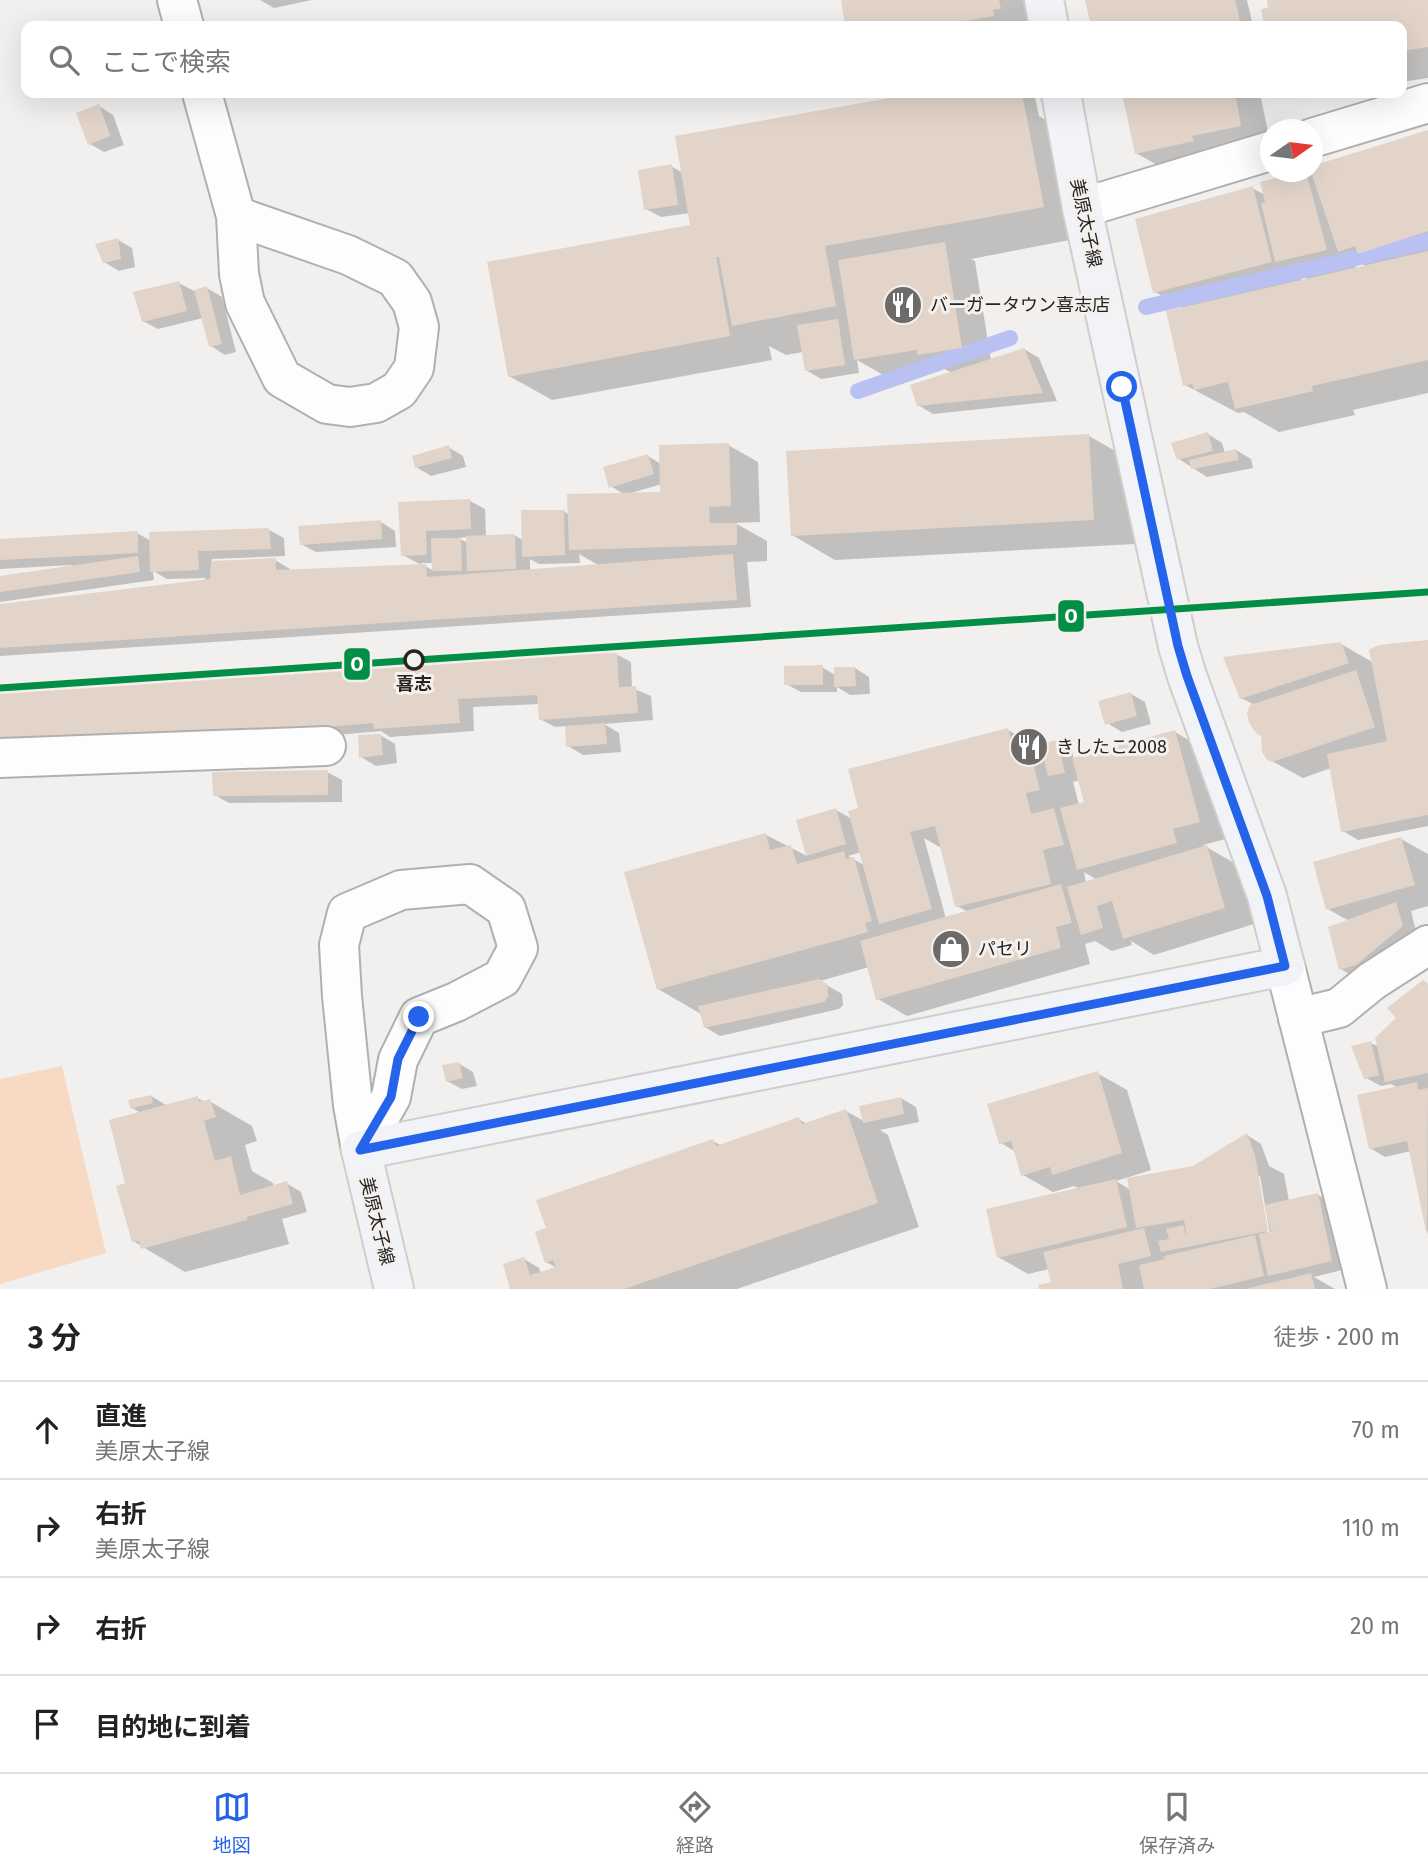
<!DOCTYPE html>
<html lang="ja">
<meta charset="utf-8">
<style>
body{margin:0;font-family:"Fira Sans","Noto Sans JP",sans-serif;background:#f2f2f2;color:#222}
.compass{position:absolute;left:1260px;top:119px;width:63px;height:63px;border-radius:50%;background:#fff;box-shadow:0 7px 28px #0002;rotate:76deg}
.stop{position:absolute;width:21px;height:21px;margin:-16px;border:5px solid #2563eb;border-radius:50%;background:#fff}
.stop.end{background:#2563eb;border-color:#fff;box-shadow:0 2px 7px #0008}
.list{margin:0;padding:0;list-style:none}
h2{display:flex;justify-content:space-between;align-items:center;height:91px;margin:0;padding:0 28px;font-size:30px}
h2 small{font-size:23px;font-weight:400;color:#767676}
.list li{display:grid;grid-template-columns:46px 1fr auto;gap:21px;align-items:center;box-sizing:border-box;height:98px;padding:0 28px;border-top:2px solid #e0e0e0}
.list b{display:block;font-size:26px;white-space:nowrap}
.list p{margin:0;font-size:23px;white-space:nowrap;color:#767676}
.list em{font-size:23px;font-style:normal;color:#767676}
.icon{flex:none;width:38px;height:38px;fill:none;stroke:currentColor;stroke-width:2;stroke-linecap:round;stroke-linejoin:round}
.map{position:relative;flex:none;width:1428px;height:1289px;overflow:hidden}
.search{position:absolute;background:#fff;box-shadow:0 7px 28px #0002;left:21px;right:21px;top:21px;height:77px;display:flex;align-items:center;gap:18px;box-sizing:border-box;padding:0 24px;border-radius:14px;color:#767676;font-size:26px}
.sheet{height:483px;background:#fff}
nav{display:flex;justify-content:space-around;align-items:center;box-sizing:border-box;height:98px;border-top:2px solid #e0e0e0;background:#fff;font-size:19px;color:#767676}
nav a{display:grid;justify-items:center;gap:4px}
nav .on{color:#2563eb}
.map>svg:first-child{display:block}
.green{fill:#f8dac4}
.shadow{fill:#0003;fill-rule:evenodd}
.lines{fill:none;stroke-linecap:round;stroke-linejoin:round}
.stream{stroke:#b9c0f2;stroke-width:16}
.building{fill:#e2d4c9}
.minor-casing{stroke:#b1b0af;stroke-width:42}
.tertiary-casing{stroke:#b1b0af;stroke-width:42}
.primary-casing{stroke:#cfcecd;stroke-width:42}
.minor{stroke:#fdfdfd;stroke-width:38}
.tertiary{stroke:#fdfdfd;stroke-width:38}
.primary{stroke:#f2f3f7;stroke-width:38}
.rail-1-casing{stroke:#f3f0ee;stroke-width:12}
.rail-1{stroke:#028e46;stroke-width:7}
.route{stroke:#2563eb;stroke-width:9}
.stop-dot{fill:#f3f0ee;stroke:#252423;stroke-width:3.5}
.labels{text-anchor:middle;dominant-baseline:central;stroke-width:6;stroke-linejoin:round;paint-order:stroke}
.street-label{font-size:18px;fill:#252423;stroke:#f3f0ee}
.poi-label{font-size:18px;fill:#252423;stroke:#f3f0ee;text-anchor:start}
.stop-label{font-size:18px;font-weight:bold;fill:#252423;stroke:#f3f0ee}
.line-badge{stroke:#f3f0ee;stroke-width:2.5}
.badge-label{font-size:19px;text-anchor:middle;font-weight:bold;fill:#fff}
</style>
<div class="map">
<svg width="1428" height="1289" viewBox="0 0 1428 1289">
<rect width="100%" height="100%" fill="#f2f0ef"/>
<polygon class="green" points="62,1066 106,1253 0,1284 0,1079"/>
<g class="shadow">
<polygon points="260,0 312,0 274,8"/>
<polygon points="842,0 1037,0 1041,26 847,26"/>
<polygon points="1087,0 1247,0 1253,26 1093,26"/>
<polygon points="1269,0 1428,0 1428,78 1402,82 1402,26 1265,26 1263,11 1270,10"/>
<polygon points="928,93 1034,93 1039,116 1053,124 1075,239 971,259 975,261 991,360 1024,349 1039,358 1057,401 933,414 918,405 952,373 941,367 885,376 857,360 859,373 821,379 806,370 803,352 786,355 769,346 772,360 552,400 509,376 693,229 690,213 661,217 646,209 671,166 683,173 677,138"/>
<polygon points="1124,93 1260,93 1270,142 1166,170 1136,153"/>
<polygon points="99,106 113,115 124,145 104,152 90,144"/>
<path d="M1428 132V393L1353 410 1355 415 1279 432 1244 412 1238 413 1185 385 1184 308 1155 292 1252 188 1265 195 1262 184 1306 172 1315 177ZM1354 259 1367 267 1356 269ZM1300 275 1309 280 1302 281Z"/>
<polygon points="118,240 132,248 135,267 119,271 104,262"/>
<polygon points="179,283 194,291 207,288 222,297 236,352 225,355 211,346 203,318 158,329 143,321"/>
<polygon points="1208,434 1222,443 1225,453 1236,450 1251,459 1253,468 1207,477 1179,459"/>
<polygon points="1089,436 1131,460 1135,544 835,560 792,535"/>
<path d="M728 445 758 462 760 522 735 523 767 541V561L747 562 751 607 0 656V606L205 581V578L167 579 153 571 154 580 0 602V578L73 567 72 565 0 569V541L137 533 151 541 269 530 284 538 285 556 212 559V563L275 560 290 569V571L423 566 403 555 400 504 470 501 485 509 486 537 514 535 524 541 564 511 569 515 625 495 611 486 648 456 661 464ZM662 484V494L631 493ZM467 537 468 543 458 538ZM579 554 600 566 530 571V559L539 564 580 563ZM420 563H434V571Z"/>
<polygon points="448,447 463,456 466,467 431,476 416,467"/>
<polygon points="381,522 395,531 396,547 316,552 301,544"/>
<polygon points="1428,642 1428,826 1358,840 1343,831 1331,768 1303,778 1268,759 1253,704 1241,698 1341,644 1374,663"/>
<polygon points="616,654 631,662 632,688 651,696 653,720 604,724 619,733 621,752 583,755 568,746 566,726 555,727 540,719 539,704 473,707 474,731 390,737 381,731 0,765 0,695"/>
<polygon points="822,667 835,675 855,668 869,677 870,694 850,695 837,687 837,692 801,692 786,684"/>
<polygon points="1131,694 1145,702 1151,724 1122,732 1107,723"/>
<path d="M1008 730 1044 750 1057 742 1072 751 1074 760 1175 732 1204 749 1229 838 1203 845 1236 864 1254 924 1154 955 1131 941 1132 945 1112 951 1095 941 1085 944 1090 964 907 1016 878 999 869 967 820 981 842 994 843 1005 839 1009 720 1036 705 1027 701 1014 658 989 766 835 807 856 798 821 836 810 852 819 860 809ZM1080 780 1086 803 1079 805 1073 782ZM924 838 943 849 957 906 968 912 946 919ZM861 852 864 865 848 856ZM1084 872 1097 880 1086 883Z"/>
<polygon points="380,735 395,744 397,763 376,766 361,757"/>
<polygon points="327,772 342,780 342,802 229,803 215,795"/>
<polygon points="1401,839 1428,854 1428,906 1411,911 1417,935 1355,978 1341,969 1349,921 1328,909"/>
<polygon points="1428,984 1428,1234 1411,1151 1385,1157 1370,1148 1398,1088 1391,1084 1381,1086 1366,1078 1371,1043 1379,1047"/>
<polygon points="458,1063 473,1072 477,1086 462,1089 447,1081"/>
<path d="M1097 1073 1127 1090 1151 1170 1129 1177V1179L1199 1167 1247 1135 1261 1144 1269 1166 1284 1174 1289 1201 1318 1195 1332 1204 1346 1269 1314 1277 1335 1289H1041L1040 1286 1053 1283 1049 1269 1028 1274 998 1257 1080 1189 1074 1186 1053 1192 1023 1175 1016 1152 1001 1143ZM1257 1176H1260L1271 1240H1268ZM1129 1177 1131 1190 1116 1181Z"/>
<polygon points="151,1096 166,1105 197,1098 205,1102 209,1101 252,1126 257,1141 245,1145 252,1171 273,1183 274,1187 286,1183 301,1192 307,1212 282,1219 289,1244 185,1272 133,1241 128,1185 141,1113 132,1108"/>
<polygon points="901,1098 916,1107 919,1122 880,1130 888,1135 919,1227 737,1289 512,1289 505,1265 524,1259 539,1268 541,1274 557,1268 546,1262 713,1141 722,1146 799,1119 807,1124 846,1111 864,1121"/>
</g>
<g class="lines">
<g class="stream">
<polyline points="1146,307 1428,241"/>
<polyline points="858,391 1010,338"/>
</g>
</g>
<g class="building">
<polygon points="841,0 999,0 1001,9 993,10 994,16 937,26 845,26"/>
<polygon points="1085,0 1235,0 1240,21 1217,26 1091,26"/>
<polygon points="1267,0 1428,0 1428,47 1402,51 1402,26 1264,26 1261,9 1268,8"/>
<polygon points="918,93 1022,93 1044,207 825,246 836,306 732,326 719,257 716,257 730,336 508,377 487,262 690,225 675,136"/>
<polygon points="1122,93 1235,93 1241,126 1192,136 1194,141 1135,154"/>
<polygon points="99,104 110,136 88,145 76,113"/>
<polygon points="1428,130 1428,231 1358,254 1355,246 1338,252 1311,172 1312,166"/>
<polygon points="672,164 678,205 644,210 638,170"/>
<polygon points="1301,172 1306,172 1327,250 1275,262 1261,203 1265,202 1260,182"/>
<polygon points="1253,186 1272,262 1153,293 1135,219"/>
<polygon points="118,238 121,259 103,263 95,244"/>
<polygon points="945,242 962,348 917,355 917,350 854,360 838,260"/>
<polygon points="1428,251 1428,360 1312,386 1313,391 1235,409 1228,382 1194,390 1192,384 1183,386 1166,311"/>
<polygon points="179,281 187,311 142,322 133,292"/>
<polygon points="207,286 222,344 209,347 194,290"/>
<polygon points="838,319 845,365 805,371 797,325"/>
<polygon points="1024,348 1043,393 917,406 910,385"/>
<polygon points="1208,432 1213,451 1177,460 1171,443"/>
<polygon points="1089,434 1094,520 791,536 786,451"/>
<polygon points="729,443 731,506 709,507 710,523 737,523 737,545 569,550 567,494 660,492 659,445"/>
<polygon points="449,445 452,458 415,468 412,456"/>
<polygon points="1236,449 1239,460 1191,469 1189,460"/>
<polygon points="648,454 654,474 609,488 603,467"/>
<polygon points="470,499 471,529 426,531 427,555 401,556 398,502"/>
<polygon points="521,510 564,510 565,555 522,557"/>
<polygon points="381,520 382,539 300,545 298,526"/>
<polygon points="269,528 271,549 198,551 199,570 150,572 149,532"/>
<polygon points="138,531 138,553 0,560 0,539"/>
<polygon points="515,534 516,569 467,571 466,536"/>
<polygon points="431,538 461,538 462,571 432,571"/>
<polygon points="733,554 737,600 0,648 0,604 210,579 211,561 276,558 276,570 426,564 427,577"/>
<polygon points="138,556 140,572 0,592 0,576"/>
<polygon points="1428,640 1428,815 1341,832 1327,754 1387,741 1369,650 1376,646 1386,644"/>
<polygon points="1341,642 1349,663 1240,699 1223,657"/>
<polygon points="617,652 619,687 636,686 638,713 539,720 537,695 458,699 460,723 374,729 373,723 0,756 0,693"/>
<polygon points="823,665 823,685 784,685 784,666"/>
<polygon points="834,667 855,667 856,686 834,687"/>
<polygon points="1356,670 1375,727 1272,762 1267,760 1262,752 1261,736 1256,733 1249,723 1247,713 1250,705"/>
<polygon points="1131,692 1137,716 1105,725 1098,701"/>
<polygon points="605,723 607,744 566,747 565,726"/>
<polygon points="1008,728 1014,751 1029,747 1040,790 1026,793 1031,814 1054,808 1064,845 1043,850 1051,884 955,907 935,826 910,832 932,909 879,924 848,811 858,808 848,769"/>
<polygon points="1175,730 1200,822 1173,829 1177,843 1077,870 1060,808 1084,802 1072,758"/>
<polygon points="381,734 383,755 359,758 358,735"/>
<polygon points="1057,740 1065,773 1048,776 1040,744"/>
<polygon points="328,770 328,795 213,796 212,772"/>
<polygon points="836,808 846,844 806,856 796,820"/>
<polygon points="766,833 770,850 791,845 797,864 844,851 846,859 854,857 872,921 865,923 868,932 657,990 624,872"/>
<polygon points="1401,837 1415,885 1326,910 1313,862"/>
<polygon points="1207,845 1225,908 1123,939 1112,901 1097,906 1103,928 1081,935 1067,887"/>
<polygon points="1061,884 1072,923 1056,927 1061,948 876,1000 860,941"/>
<polygon points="1396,902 1403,926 1356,965 1339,970 1328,927"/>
<polygon points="819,979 827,984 828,990 828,997 824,1002 704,1028 698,1006"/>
<polygon points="1423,980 1428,984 1428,1073 1385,1082 1375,1038 1396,1018 1387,1008"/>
<polygon points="1371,1041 1379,1075 1364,1079 1351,1046"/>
<polygon points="459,1062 463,1078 446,1082 442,1065"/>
<polygon points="1098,1071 1122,1153 1052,1175 1050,1167 1021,1176 1011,1141 999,1144 987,1104"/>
<polygon points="1417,1082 1418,1090 1428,1088 1427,1236 1407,1141 1369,1149 1357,1095"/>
<polygon points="151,1095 153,1103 130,1109 128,1100"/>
<polygon points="198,1096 199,1102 210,1099 216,1117 204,1121 215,1161 231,1156 240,1195 287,1181 293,1204 247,1217 247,1220 141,1249 139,1241 132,1242 116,1186 125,1183 109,1120"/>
<polygon points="901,1097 904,1114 863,1123 859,1106"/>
<polygon points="846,1109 878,1203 624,1289 510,1289 503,1264 524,1257 530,1275 556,1267 553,1260 545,1263 535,1232 546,1228 536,1200 713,1139 716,1146 799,1117 802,1124"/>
<polygon points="1247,1133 1255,1155 1268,1231 1161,1252 1158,1241 1169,1239 1166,1229 1183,1225 1187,1238 1184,1220 1136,1228 1127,1178 1193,1166"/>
<polygon points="1116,1179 1127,1227 997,1258 986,1209"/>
<polygon points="1318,1193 1332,1261 1268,1276 1259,1234 1273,1231 1271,1231 1264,1205"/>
<polygon points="1144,1228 1151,1256 1118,1264 1123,1289 1039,1289 1038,1285 1051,1282 1043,1252"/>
<polygon points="1255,1235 1264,1276 1210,1289 1144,1289 1139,1265 1165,1259 1164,1256"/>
<polygon points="1311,1273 1315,1289 1249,1289 1249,1288"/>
</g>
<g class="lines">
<defs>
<g id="minor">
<polyline points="1312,138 1428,103"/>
<polyline points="1082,208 1270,151"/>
<polyline points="0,758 326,746"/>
<polyline points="1298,1018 1339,1008 1372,981 1428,945"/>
</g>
<g id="tertiary">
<polyline points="177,0 184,26"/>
<polyline points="202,93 236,216 239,274 245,303 282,378 327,404 350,407 376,403 399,390 414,368 419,327 412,302 395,278 348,255 236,216"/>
<polygon points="470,884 506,909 518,948 502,978 456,1002 419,1017 398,1060 391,1097 361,1150 353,1105 342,996 339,945 347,913 401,890"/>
<polyline points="1285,966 1367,1289"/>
</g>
<g id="primary">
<polyline points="1044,0 1049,26"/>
<polyline points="394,1289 361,1150 1285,966 1267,896 1187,676 1178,646 1082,208 1061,93"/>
</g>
</defs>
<use href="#minor" class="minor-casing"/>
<use href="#tertiary" class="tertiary-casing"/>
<use href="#primary" class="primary-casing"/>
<use href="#minor" class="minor"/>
<use href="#tertiary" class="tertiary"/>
<use href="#primary" class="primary"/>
<defs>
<polyline id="rail-1" points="0,688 1428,592"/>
</defs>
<use href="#rail-1" class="rail-1-casing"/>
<use href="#rail-1" class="rail-1"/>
</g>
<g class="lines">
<polyline class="route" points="419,1017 398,1059 391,1097 360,1150 1285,966 1267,896 1187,676 1178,646 1122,387"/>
</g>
<defs>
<symbol id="restaurant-disc" viewBox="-11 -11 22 22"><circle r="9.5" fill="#6d6b6a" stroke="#f3f0ee"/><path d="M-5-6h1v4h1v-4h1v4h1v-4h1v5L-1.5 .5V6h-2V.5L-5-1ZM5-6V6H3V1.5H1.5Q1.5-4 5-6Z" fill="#fff"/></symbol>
<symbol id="shop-disc" viewBox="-11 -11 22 22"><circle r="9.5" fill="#6d6b6a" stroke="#f3f0ee"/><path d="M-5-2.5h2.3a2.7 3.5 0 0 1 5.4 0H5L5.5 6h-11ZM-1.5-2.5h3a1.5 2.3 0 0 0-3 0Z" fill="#fff"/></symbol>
</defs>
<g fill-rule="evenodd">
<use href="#restaurant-disc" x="881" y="283" width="44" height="44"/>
<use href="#restaurant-disc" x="1007" y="725" width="44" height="44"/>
<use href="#shop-disc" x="929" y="927" width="44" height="44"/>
</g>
<circle class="stop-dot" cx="414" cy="660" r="9"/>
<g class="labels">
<g class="street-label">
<text transform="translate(1086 223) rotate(78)">美原太子線</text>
<text transform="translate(377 1221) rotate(76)">美原太子線</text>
</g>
<g class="poi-label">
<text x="930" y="305">バーガータウン喜志店</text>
<text x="1056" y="747">きしたこ2008</text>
<text x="978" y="949">パセリ</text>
</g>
<g class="stop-label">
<text x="414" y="684">喜志</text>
</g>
</g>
<g class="line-badge">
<rect x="1057" y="599" width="28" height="34" rx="7" fill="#028e46"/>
<rect x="343" y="647" width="28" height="34" rx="7" fill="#028e46"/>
</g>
<g class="badge-label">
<text x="1071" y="623">O</text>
<text x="357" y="671">O</text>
</g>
</svg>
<svg class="compass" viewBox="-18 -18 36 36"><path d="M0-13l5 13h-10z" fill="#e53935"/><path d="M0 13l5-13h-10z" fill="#767676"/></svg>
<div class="stop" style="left:1122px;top:387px"></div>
<div class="stop end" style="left:419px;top:1017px"></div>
<div class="search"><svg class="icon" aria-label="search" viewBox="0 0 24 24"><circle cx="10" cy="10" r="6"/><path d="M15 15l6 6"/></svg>ここで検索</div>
</div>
<section class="sheet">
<h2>3 分<small>徒歩 · 200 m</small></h2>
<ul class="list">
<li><svg class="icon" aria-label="ahead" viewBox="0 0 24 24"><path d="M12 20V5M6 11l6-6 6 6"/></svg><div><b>直進</b><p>美原太子線</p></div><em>70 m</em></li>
<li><svg class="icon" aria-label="right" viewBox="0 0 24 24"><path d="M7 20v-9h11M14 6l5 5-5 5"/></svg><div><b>右折</b><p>美原太子線</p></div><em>110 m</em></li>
<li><svg class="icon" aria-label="right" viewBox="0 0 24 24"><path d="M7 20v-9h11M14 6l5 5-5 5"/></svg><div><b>右折</b></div><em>20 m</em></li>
<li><svg class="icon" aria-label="arrive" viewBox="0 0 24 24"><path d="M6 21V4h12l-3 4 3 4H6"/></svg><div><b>目的地に到着</b></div></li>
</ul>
</section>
<nav>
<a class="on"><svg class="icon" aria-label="map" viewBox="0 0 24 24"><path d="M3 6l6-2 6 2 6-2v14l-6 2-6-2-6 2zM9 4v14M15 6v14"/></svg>地図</a>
<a><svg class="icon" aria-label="directions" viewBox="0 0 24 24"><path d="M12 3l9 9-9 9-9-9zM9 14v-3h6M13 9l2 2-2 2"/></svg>経路</a>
<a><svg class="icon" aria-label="saved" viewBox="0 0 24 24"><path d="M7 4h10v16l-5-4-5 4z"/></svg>保存済み</a>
</nav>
